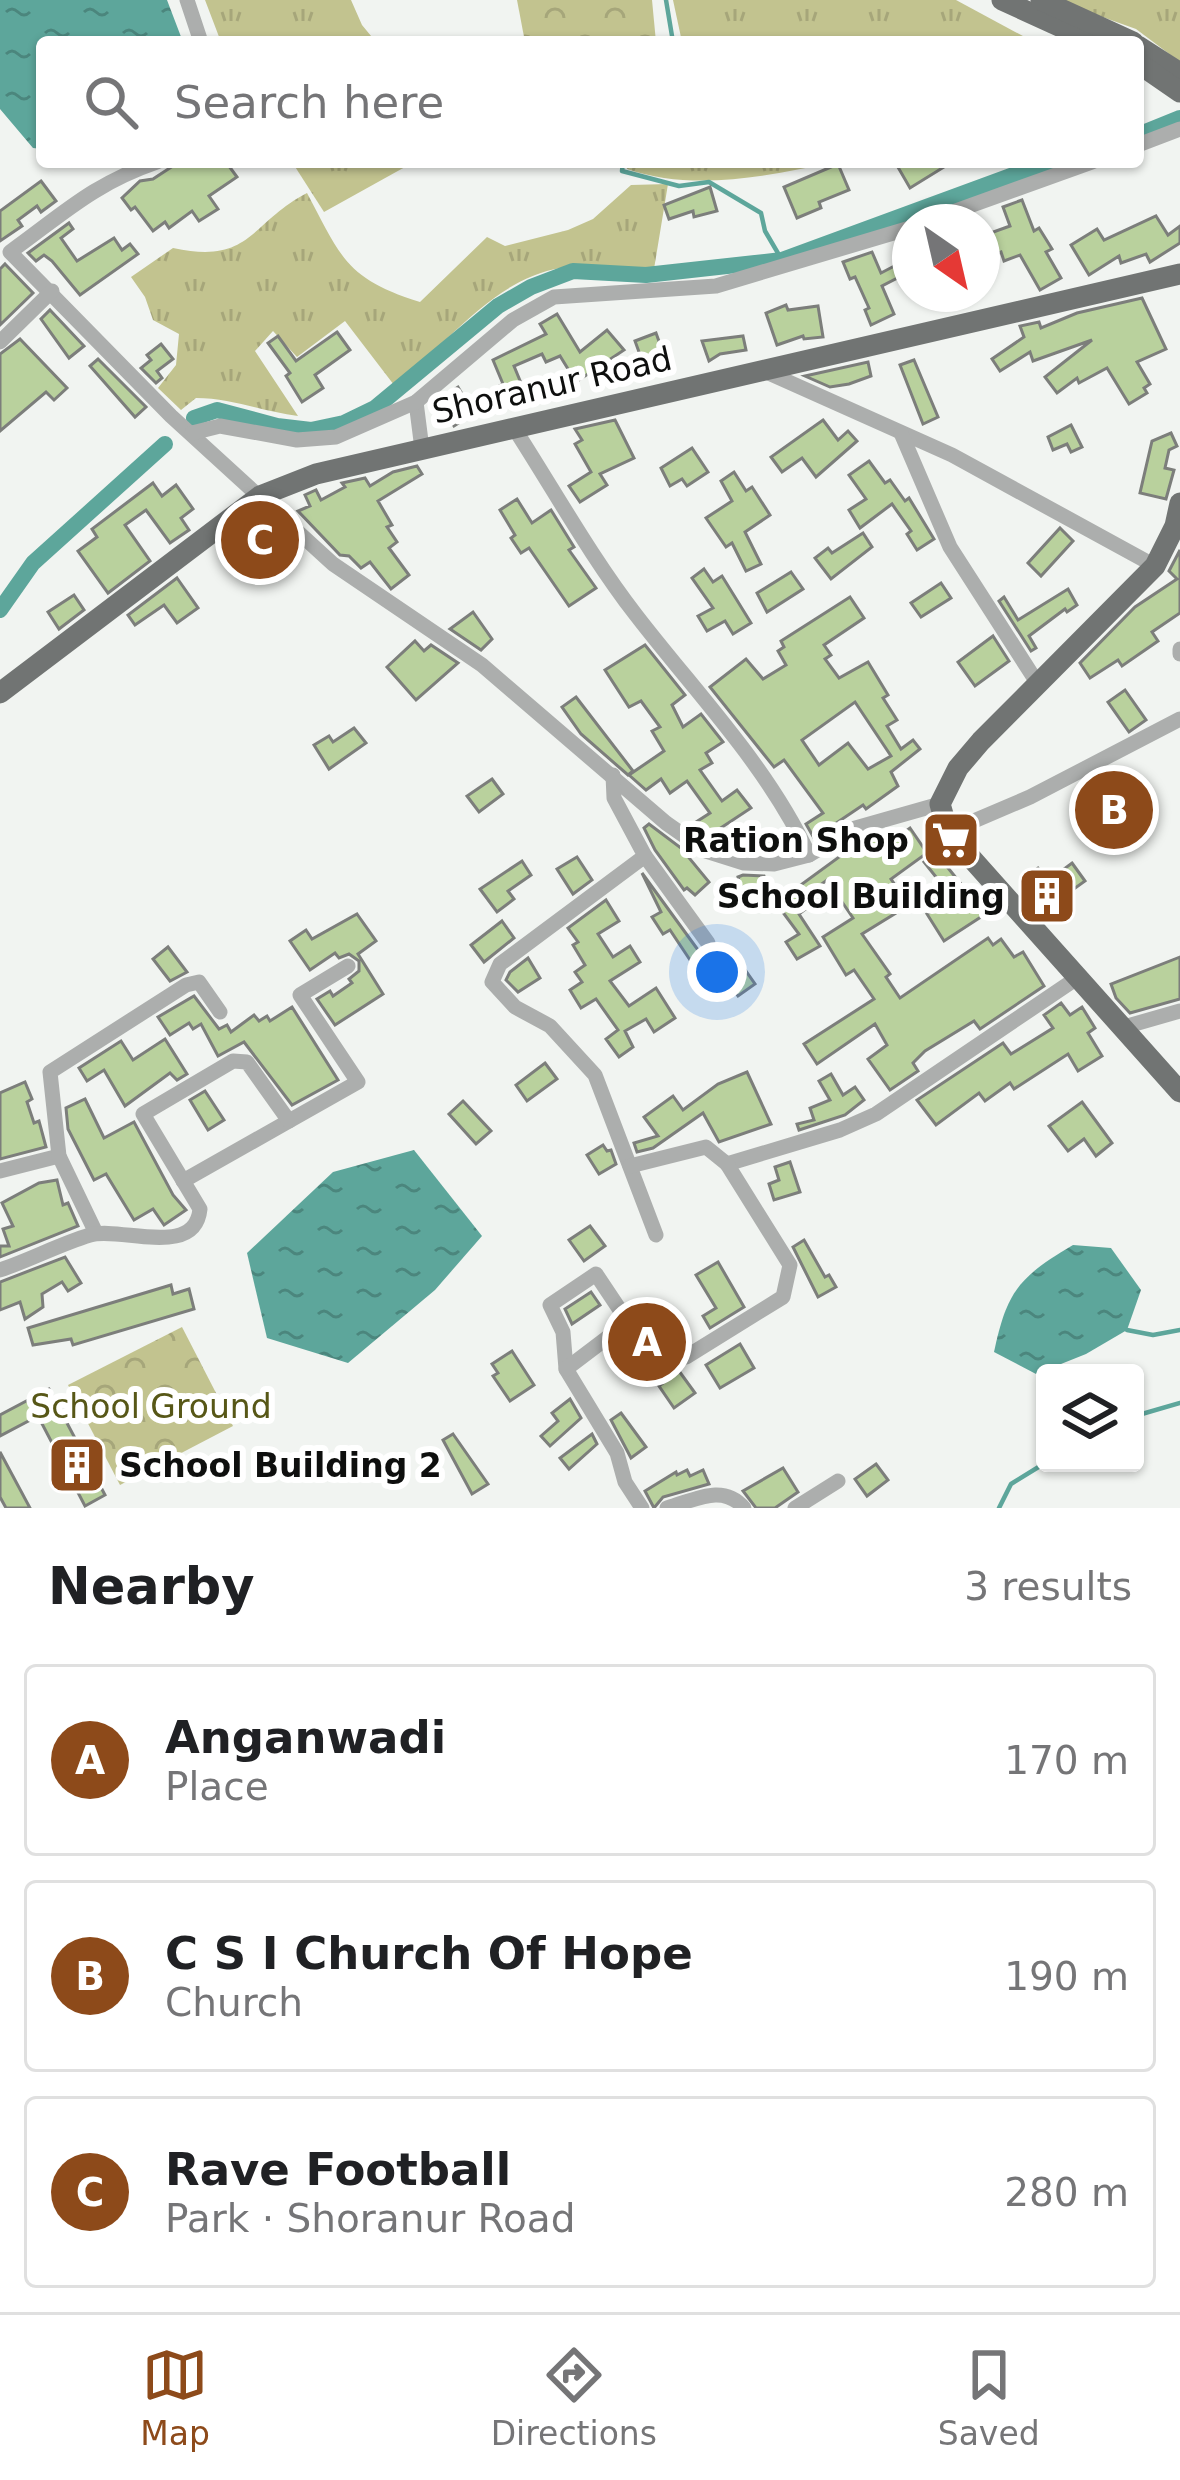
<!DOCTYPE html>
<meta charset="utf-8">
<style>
body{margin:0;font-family:"DejaVu Sans",sans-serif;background:#f6f6f6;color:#202124}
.controls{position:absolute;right:36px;bottom:36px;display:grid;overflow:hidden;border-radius:12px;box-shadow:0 3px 9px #0004}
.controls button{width:108px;height:108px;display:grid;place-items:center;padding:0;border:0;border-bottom:3px solid #e0e0e0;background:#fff;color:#202124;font:60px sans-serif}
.compass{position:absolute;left:892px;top:204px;width:108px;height:108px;border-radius:50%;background:#fff;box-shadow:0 3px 9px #0004;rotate:146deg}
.you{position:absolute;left:717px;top:972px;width:42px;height:42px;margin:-30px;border:9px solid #fff;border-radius:50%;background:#1a73e8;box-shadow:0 0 0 18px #1a73e833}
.badge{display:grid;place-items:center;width:78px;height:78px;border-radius:50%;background:#8d4a1a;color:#fff;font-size:39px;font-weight:700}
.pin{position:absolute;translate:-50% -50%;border:6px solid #fff;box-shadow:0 3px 12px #0006}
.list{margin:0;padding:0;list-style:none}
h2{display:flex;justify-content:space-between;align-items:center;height:156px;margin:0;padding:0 48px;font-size:51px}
h2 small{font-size:39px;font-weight:400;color:#757577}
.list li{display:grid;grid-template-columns:78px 1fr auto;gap:36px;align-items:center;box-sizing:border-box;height:192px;margin:0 24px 24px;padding:0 24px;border:3px solid #e0e0e0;border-radius:12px}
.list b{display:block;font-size:45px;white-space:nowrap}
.list p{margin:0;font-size:39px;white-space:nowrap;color:#757577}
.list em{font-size:39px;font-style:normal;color:#757577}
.icon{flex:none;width:66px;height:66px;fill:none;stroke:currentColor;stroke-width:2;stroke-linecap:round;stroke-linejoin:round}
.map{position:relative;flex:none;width:1180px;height:1508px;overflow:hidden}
.search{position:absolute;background:#fff;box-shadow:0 3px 9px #0004;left:36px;right:36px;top:36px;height:132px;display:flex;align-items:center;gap:30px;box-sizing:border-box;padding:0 42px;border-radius:12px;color:#757577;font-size:45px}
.sheet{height:804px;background:#fff}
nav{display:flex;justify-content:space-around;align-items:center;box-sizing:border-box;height:168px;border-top:3px solid #e0e0e0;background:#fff;font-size:33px;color:#757577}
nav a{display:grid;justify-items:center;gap:6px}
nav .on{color:#8d4a1a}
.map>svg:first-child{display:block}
.grass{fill:url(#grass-tufts)}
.park{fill:url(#park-crowns)}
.water{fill:url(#water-ripples)}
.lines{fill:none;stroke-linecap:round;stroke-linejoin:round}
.stream{stroke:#5da69b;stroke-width:4.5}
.canal{stroke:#5da69b;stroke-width:16}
.building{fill:#b9d19d;stroke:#7c7e7b;stroke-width:3;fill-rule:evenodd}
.minor{stroke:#acaead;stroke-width:15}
.major{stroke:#717473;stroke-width:21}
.labels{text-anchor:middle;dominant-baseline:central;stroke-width:12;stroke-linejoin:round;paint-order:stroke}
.street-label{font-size:33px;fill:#0e0f0e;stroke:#fff}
.poi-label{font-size:33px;font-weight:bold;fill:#0e0f0e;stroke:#fff;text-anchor:end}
.park-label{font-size:33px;fill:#575717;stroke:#fff}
</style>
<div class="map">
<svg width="1180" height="1508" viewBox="0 0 1180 1508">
<defs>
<pattern id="grass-tufts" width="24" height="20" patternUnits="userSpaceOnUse" patternTransform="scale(3)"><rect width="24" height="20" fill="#c2c38f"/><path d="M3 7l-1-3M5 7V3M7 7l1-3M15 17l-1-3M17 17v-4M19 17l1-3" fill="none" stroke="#a6a67a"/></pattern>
<pattern id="park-crowns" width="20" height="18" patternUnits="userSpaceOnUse" patternTransform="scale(3)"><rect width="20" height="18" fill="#c2c38f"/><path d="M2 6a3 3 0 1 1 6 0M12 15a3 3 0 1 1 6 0" fill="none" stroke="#a6a67a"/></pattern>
<pattern id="water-ripples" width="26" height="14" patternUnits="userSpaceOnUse" patternTransform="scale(3)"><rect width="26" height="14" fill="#5da69b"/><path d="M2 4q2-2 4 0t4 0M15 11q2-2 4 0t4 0" fill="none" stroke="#4b867d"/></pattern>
</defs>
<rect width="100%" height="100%" fill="#f1f4f1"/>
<g class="grass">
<polygon points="205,0 351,0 362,25 376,42 221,42"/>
<polygon points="673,0 956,0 1034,42 682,42"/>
<polygon points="1055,0 1180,0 1180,62 1136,29"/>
<polygon points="292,162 414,162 324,212"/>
<path d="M629 162H835C768 176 693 192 627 169Z"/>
<path d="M668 184 654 269C624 268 590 263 561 268 492 279 446 347 394 385L345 321 297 357 273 331 255 351 298 416C263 412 232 398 196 398L181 410 158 388 176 365 179 334 153 320 145 297 131 277 173 248C252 265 249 223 307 193 341 257 346 279 420 302L487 237 505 246 568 230 593 219 631 185Z"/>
</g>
<g class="park">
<polygon points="517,0 652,0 656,42 525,42"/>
<polygon points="182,1327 233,1426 120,1485 68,1385"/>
</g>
<g class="water">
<polygon points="0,0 167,0 183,42 42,42 42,149 33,148 0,109"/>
<polygon points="414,1150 482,1236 435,1290 348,1363 267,1338 247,1253 333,1172"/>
<path d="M1073 1245 1111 1248 1141 1290 1127 1330 1086 1354 1036 1374 994 1352C1007 1291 1019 1277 1073 1245Z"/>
</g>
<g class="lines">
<g class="stream">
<polyline points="666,0 673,42"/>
<polyline points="623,162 622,171 679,186 709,182 761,213 765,231 782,260"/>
<polyline points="1127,1330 1153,1335 1180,1330"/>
<polyline points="1135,1416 1180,1403"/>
<polyline points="999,1508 1011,1484 1045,1463"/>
</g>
<g class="canal">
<polyline points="1138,135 1180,118"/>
<polyline points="194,418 217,410 277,426 311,430 344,423 375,408 498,306 531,287 573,271 646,275 782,260 1049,162"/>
<polyline points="0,610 33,563 165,444"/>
</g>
</g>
<g class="building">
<polygon points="179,162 226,162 237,177 209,196 218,209 199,221 192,211 169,228 165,222 153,231 135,207 131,210 122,198 140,181 153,179"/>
<polygon points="895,162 952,162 910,188"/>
<polygon points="838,164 849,190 819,202 821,208 797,218 784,187"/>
<polygon points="41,181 56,201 41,212 37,206 18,220 22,226 0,241 0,211"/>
<polygon points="710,187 717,211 694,217 693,211 669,219 664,205"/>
<polygon points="1022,200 1034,231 1039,228 1052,249 1046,252 1061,278 1040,290 1020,255 1004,261 1001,252 982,259 982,236 1010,226 1003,207"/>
<polygon points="1156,216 1168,235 1180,226 1180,243 1150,262 1146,254 1121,263 1119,256 1089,275 1071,245 1097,229 1104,240"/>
<polygon points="69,223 73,229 61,238 77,261 114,238 122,250 130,244 138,254 80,295 52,261 44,255 36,261 28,253"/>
<polygon points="872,252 881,273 900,263 905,274 882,286 894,314 871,325 865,310 869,308 855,277 850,279 843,262"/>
<polygon points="5,264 33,293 0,325 0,269"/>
<polygon points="1142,298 1166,349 1137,362 1150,384 1144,388 1147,393 1129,404 1107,368 1079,383 1077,378 1057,393 1045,377 1092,340 1033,361 1030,352 1000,371 992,359 1024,337 1020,326 1039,322 1041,328 1077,313"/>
<polygon points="786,305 788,310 818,306 823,337 804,339 803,336 777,345 766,313"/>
<polygon points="50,310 84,346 69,358 41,319"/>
<polygon points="557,314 580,352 607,330 624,350 576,382 560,356 546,362 542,354 514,366 528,400 512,407 510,401 480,416 478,411 454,426 438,400 458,387 467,402 503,384 493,360 546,334 540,324"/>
<polygon points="337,332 350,350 315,375 323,388 302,402 286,376 290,373 268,343 278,336 296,361"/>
<polygon points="656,333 669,369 648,377 635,341"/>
<polygon points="743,336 746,350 720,354 709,361 702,341"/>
<polygon points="20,339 67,388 54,400 46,392 0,431 0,354"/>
<polygon points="161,344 173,359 157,371 162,378 156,383 141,368 151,360 147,355"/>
<polygon points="98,359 146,407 135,417 90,366"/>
<polygon points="914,360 938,417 923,424 900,365"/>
<polygon points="868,362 871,376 849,384 830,387 805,376"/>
<polygon points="615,420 634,458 600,474 607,485 580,502 569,486 591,472 575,444 582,440 575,429"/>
<polygon points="823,420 838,440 848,431 857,441 816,477 802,458 782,472 771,457"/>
<polygon points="1071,425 1082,447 1071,452 1067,444 1053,450 1048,437"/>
<polygon points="1171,433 1177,446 1169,450 1165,468 1174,470 1166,499 1140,493 1152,441"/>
<polygon points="692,448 708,472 687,486 682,479 670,486 661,468"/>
<polygon points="869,461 885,483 890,480 905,501 909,498 934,539 917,550 907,534 911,531 892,504 860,528 849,510 866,499 849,475"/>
<polygon points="417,466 422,474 378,501 392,525 387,527 397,542 389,548 409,575 391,589 370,562 361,568 349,556 340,555 298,511 310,506 305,495 316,490 321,500 345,487 342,483 365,478 370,486 393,472"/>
<polygon points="734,472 746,491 752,487 770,515 745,532 761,564 746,571 732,543 726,547 706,518 732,501 721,481"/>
<polygon points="153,483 162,496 176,485 193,509 181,518 189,530 170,543 146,510 125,525 150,561 108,593 78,551 97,537 92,529"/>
<polygon points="517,499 532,523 551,510 574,547 569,550 596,588 569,606 529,548 521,553 511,538 515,535 500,510"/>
<polygon points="1060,528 1073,541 1041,576 1028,563"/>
<polygon points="863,533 872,547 831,579 815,558 828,548 832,553"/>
<polygon points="1180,550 1180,613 1152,632 1158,641 1122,666 1118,660 1090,678 1080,663 1135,607 1177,579 1169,571"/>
<polygon points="704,569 713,582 722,576 751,623 733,634 725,621 707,631 698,616 713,608 692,578"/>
<polygon points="791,572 803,589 767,612 757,593"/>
<polygon points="177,578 198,608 177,623 164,605 135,625 128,615"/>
<polygon points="941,583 951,598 921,617 911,603"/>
<polygon points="1068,589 1077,605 1067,612 1065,609 1029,636 1036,648 1031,651 999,601 1004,597 1018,620"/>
<polygon points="74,595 84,610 59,629 48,612"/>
<path d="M850 597 864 618 824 645 831 655 825 659 839 678 868 662 888 695 883 698 897 720 887 726 901 749 913 740 920 749 891 772 898 786 866 809 863 805 814 838 806 824 823 813 784 760 774 767 710 687 746 659 763 679 786 665 778 651 784 647 781 641ZM855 702 891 756 868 769 848 743 819 765 802 740Z"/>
<polygon points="473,612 492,639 481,650 450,629"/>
<polygon points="993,636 1009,661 975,686 958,662"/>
<polygon points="415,641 424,651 431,645 458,663 416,700 387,667"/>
<polygon points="645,645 685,695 672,705 683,727 701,714 723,742 706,753 712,763 700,770 722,801 737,790 751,808 707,837 693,824 710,813 687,781 670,793 661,779 646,790 629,775 664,751 652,731 660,727 641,701 629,707 605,670"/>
<polygon points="1125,690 1146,720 1129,732 1108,702"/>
<polygon points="576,697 633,771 628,775 581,734 562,707"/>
<polygon points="354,728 366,743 329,769 314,745 329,736 333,742"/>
<polygon points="492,779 503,794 479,812 467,796"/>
<polygon points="1135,780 1149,810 1104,836 1088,805"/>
<polygon points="649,824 681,848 709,882 695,895 687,888 684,890 655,850 644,828"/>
<polygon points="910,828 927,853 891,879 909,905 862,934 890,974 886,977 900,998 988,938 993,945 1001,939 1014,957 1023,952 1044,986 980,1029 974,1021 925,1051 913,1063 918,1071 890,1090 868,1059 887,1045 875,1024 817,1064 804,1044 874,999 854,970 846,975 823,937 853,918 827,880 805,896 812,904 799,914 820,946 797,959 786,942 799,934 776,903 865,838 887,831 893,840"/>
<polygon points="936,853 965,889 970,886 987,913 944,941 927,914 952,897 924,862"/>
<polygon points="577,857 592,880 573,894 557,869"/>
<polygon points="522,861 531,875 508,891 514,899 497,912 480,889"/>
<polygon points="1072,863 1085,881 1042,912 1021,881 1038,868 1048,881"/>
<polygon points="642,873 698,950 705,954 692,963 670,930 663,934 652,917 661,912"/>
<polygon points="743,875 764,876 774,905 766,908 756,886 742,890 738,877"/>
<polygon points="606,900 619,921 598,934 613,957 630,946 640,962 610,981 629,1006 656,988 675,1018 654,1032 646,1019 625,1031 633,1047 619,1057 606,1039 618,1030 596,999 581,1008 570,990 582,982 575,972 585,965 573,945 578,942 568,928"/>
<polygon points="357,914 376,941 358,954 383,994 335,1025 317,999 330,991 333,996 352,983 349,979 359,971 359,961 349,954 339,958 335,953 310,970 290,941 306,930 312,939"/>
<polygon points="502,921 514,938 484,962 471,945"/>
<polygon points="168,947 187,972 170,981 153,959"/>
<polygon points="734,954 755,984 738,996 716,966"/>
<polygon points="1180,957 1180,999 1130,1013 1116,998 1111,984"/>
<polygon points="528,958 540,978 518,992 506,980 510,972"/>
<polygon points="194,996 219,1029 227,1025 231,1032 254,1015 259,1021 267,1016 270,1021 292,1007 338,1080 292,1105 244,1042 218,1056 201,1024 193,1029 189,1023 170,1035 158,1017"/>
<polygon points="1061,1003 1070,1015 1082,1007 1095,1028 1088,1033 1102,1056 1078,1071 1068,1054 1014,1089 1010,1083 985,1101 979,1093 936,1125 917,1100 1003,1043 1011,1054 1053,1028 1044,1015"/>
<polygon points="165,1039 187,1074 177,1080 170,1073 125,1106 104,1070 87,1081 79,1068 121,1041 133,1060"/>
<polygon points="545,1063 557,1079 527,1101 516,1085"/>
<polygon points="747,1072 771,1124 719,1142 703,1113 653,1148 637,1152 634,1143 658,1136 644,1117 673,1096 683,1110 718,1084"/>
<polygon points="831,1074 843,1095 855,1087 864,1100 845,1115 799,1130 797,1124 814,1120 810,1108 830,1100 819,1081"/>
<polygon points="25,1082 32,1099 27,1102 34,1123 39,1121 46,1147 0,1159 0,1093"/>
<polygon points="205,1091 224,1120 208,1130 190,1100"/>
<polygon points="85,1099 104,1138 134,1122 173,1195 186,1210 164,1225 153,1209 134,1220 106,1174 94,1180 68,1129 66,1108"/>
<polygon points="463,1101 491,1131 476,1144 449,1114"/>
<polygon points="1082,1102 1112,1143 1096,1156 1084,1139 1068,1151 1049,1126"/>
<polygon points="603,1145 607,1151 611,1150 616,1164 599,1174 587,1155"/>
<polygon points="790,1162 800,1192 774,1200 769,1184 779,1180 775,1167"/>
<polygon points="57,1180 63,1205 68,1203 78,1226 0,1257 0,1246 9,1246 3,1229 13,1226 2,1203 39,1183"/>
<polygon points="590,1226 605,1246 584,1261 569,1240"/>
<polygon points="804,1240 825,1277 829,1275 836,1287 818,1297 793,1247"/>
<polygon points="65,1257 81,1283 68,1291 62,1282 42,1294 43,1307 25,1319 20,1302 0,1310 0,1282"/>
<polygon points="718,1262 744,1307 710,1328 703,1316 716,1308 696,1275"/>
<polygon points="171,1285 173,1294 189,1289 194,1309 73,1345 71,1339 33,1345 28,1328"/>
<polygon points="591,1292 600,1305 572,1324 565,1309"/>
<polygon points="655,1323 669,1350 647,1368 628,1363 623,1341"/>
<polygon points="740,1344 754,1368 720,1388 706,1365"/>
<polygon points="512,1351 534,1385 510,1401 493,1376 498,1373 492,1364"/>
<polygon points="679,1371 695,1393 674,1408 659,1386"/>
<polygon points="49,1389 105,1495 85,1506 38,1416 0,1436 0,1415"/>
<polygon points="570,1399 581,1418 550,1446 541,1436 558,1421 552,1413"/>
<polygon points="621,1413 646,1447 631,1458 611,1420"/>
<polygon points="453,1434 488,1484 472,1494 443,1440"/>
<polygon points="592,1434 597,1444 569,1469 560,1458"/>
<polygon points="0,1452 30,1508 6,1508 0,1497"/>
<polygon points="876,1464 888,1480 867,1496 855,1479"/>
<polygon points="783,1468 798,1492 775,1508 756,1508 743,1491"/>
<polygon points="687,1470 690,1476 703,1470 709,1484 663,1497 654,1508 645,1491 676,1472 677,1475"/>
</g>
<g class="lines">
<g class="minor">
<polyline points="187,0 201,42"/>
<polyline points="1138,145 1180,129"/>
<path d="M157 162C93 184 63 214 10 252L171 416 333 564 482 665 666 823 706 851 744 863 774 864 809 855 852 829 940 804"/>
<polyline points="925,222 1092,162"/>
<polyline points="0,342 52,291"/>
<polyline points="762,370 952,455 1155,566"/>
<polyline points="416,402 422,449"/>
<path d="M514 428C554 490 591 557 636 615 696 693 767 765 809 855"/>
<polyline points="192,433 220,426 297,440 336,437 416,402 513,320 554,297 716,286 910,228"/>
<polyline points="901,433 950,547 1038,684"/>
<polyline points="1180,649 1180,654"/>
<polyline points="613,775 614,798 645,856 500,964 492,982 515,1007 550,1026 595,1075 656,1235"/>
<polyline points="948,832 1030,797 1180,719"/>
<polyline points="645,856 708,943"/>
<polyline points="1124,1027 1180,1011"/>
<polyline points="727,1164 840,1130 876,1114 1080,976"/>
<polyline points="630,1166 706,1147 727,1164 790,1265 783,1297 686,1357 660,1307 628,1322 596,1274 550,1305 563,1332 566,1369 617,1453 625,1482 642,1508"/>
<polyline points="0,1171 59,1156"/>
<polyline points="183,1181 289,1121"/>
<polyline points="96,1233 59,1156 50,1072 186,985 199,982 220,1012"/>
<path d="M0 1270C30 1260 60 1244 90 1235 120 1226 195 1259 200 1209L143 1114 233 1061 247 1062 289 1121 358 1082 300 995 348 966"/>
<polyline points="566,1369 628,1322"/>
<path d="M667 1508C695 1500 723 1483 744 1508"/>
<polyline points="795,1508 838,1481"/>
</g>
<g class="major">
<polyline points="1002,0 1094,42"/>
<polyline points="1041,0 1133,42"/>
<polyline points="1138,46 1180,73"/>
<polyline points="1138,63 1180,92"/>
<polyline points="1180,503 1175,526 1155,566 981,741 958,768 940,804 948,832 1180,1092"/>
<polyline points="0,693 260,496 316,474 1180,274"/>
</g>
</g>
<defs>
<symbol id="supermarket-square" viewBox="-11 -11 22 22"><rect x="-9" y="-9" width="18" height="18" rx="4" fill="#8d4a1a" stroke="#fff"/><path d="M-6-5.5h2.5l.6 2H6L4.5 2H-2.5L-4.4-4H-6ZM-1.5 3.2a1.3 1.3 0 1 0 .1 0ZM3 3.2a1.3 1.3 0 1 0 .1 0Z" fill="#fff"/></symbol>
<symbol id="building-square" viewBox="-11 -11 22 22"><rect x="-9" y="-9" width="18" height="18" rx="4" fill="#8d4a1a" stroke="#fff"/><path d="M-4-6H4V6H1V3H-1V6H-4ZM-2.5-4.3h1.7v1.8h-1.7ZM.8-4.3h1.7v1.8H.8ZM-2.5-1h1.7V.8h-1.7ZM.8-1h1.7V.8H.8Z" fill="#fff"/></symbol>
</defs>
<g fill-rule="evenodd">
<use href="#supermarket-square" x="918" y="807" width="66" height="66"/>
<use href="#building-square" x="1014" y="863" width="66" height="66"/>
<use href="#building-square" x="44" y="1432" width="66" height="66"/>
</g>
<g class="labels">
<g class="street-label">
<text transform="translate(552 385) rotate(-13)">Shoranur Road</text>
</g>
<g class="poi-label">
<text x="909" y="840">Ration Shop</text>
<text x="1005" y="896">School Building</text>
<text x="119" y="1465" text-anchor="start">School Building 2</text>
</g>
<g class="park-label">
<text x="151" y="1406">School Ground</text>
</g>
</g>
</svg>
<div class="controls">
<button><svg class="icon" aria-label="layers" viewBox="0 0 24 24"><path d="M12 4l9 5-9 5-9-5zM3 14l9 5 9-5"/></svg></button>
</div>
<svg class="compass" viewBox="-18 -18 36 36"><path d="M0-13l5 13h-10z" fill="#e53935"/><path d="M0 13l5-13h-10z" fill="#757577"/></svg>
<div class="you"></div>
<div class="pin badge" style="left:647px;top:1342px">A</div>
<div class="pin badge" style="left:1114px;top:810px">B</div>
<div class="pin badge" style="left:260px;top:540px">C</div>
<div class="search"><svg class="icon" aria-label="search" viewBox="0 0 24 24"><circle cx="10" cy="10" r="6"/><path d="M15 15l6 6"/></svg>Search here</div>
</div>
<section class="sheet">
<h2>Nearby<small>3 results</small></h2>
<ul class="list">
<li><span class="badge">A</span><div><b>Anganwadi</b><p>Place</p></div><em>170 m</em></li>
<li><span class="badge">B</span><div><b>C S I Church Of Hope</b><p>Church</p></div><em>190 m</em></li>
<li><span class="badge">C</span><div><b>Rave Football</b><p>Park · Shoranur Road</p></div><em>280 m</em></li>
</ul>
</section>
<nav>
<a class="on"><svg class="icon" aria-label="map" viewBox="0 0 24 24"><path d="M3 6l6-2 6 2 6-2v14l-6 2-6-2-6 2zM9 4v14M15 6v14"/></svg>Map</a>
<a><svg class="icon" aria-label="directions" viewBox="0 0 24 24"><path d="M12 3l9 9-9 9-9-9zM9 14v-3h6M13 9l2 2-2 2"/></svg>Directions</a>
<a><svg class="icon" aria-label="saved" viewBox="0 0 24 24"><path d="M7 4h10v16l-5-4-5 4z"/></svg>Saved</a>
</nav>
